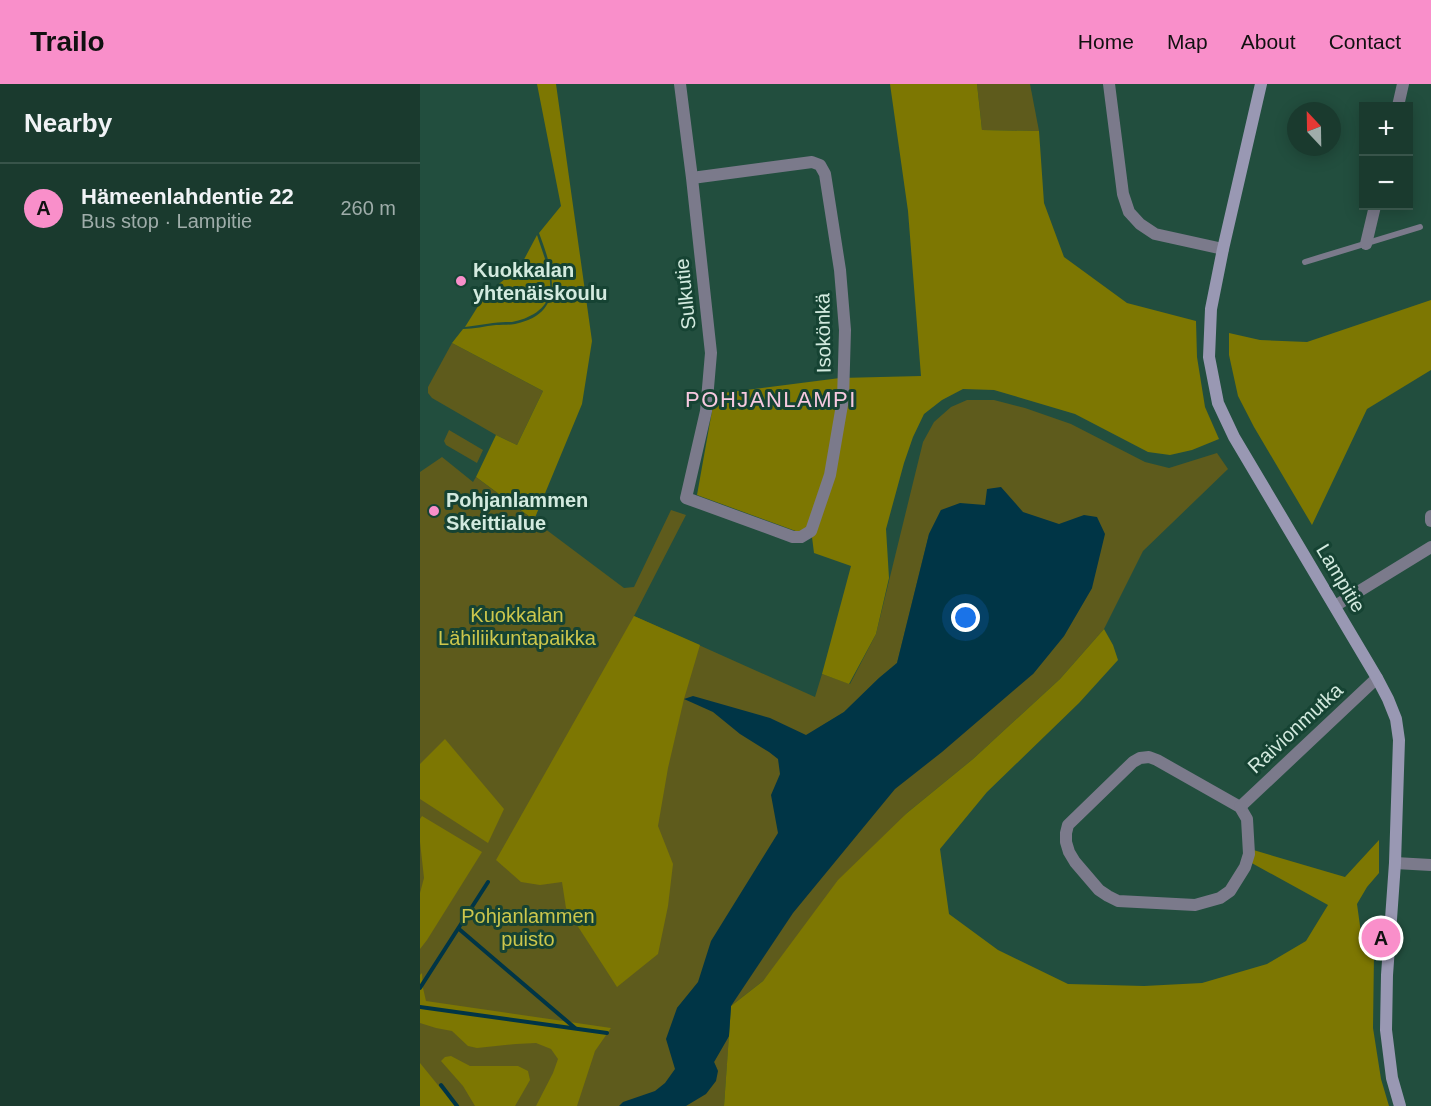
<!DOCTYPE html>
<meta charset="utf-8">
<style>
body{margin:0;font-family:Helvetica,sans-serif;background:#27453a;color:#f1f3f6}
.controls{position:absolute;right:18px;top:18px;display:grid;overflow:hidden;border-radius:0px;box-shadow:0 3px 15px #0003}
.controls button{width:54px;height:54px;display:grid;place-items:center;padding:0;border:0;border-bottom:2px solid #38544a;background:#1a3a2e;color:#f1f3f6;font:30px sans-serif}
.compass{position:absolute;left:867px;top:18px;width:54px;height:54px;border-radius:50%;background:#1a3a2e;box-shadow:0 3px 15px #0003;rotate:338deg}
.you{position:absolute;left:546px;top:534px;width:21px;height:21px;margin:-15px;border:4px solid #fff;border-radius:50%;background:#1a73e8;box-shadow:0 0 0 9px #1a73e833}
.badge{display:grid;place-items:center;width:39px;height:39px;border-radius:50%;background:#f98fca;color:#111;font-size:20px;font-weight:700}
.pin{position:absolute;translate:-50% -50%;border:3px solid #fff;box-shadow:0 2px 6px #0006}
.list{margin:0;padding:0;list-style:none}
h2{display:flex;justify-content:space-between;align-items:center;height:78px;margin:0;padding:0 24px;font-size:26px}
h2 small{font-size:20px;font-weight:400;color:#9fadaa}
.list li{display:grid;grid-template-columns:39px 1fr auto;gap:18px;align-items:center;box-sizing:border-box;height:90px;padding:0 24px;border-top:2px solid #38544a}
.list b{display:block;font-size:22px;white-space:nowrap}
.list p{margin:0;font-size:20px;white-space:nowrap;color:#9fadaa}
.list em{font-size:20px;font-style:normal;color:#9fadaa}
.map{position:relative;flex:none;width:1011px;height:1022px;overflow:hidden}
header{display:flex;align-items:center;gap:36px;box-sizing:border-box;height:84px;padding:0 30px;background:#f98fca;color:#111}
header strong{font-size:28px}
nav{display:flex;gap:33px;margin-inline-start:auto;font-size:21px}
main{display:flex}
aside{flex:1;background:#1a3a2e}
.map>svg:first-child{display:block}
.green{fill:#5e5b1c;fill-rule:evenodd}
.forest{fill:#7d7702}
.water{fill:#003546}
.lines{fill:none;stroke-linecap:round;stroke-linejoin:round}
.stream{stroke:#003546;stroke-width:4}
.lane{stroke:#7b7a8b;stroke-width:6}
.street{stroke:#7b7a8b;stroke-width:12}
.secondary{stroke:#9998b3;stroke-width:12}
.poi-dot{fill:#f98fca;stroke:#164333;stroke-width:2}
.labels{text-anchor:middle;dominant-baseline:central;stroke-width:6;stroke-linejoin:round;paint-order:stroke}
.poi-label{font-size:20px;font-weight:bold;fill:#d3eadf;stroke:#164333;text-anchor:start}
.street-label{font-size:20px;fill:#d3eadf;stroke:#164333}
.park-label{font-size:20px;fill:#cdc74c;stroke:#164333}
.quarter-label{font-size:22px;letter-spacing:1.5px;fill:#f7c9e0;stroke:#164333}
</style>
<header>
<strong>Trailo</strong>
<nav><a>Home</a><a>Map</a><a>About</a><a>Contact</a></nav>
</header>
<main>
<aside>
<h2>Nearby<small></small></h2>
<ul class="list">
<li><span class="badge">A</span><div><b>Hämeenlahdentie 22</b><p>Bus stop · Lampitie</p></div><em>260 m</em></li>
</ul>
</aside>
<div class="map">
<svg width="1011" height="1022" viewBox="0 0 1011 1022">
<rect width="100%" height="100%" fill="#224e3e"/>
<g class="green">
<polygon points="557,0 610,0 619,47 562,46"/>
<polygon points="32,259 123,307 97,361 76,351 12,314 8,309 8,303"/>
<path d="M547 316H574L605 324 651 340 725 378 749 384 797 369 808 385 723 467 684 545 640 595 553 675 487 729 343 897 311 922 295 879 257 924 298 987 294 978 309 952 304 1022H0V388L22 373 53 398 56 393 204 504 214 503 251 426 266 431 214 532 395 613 402 590 430 600 456 550 503 358 514 338 531 323ZM521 426 672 504 644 552 613 590 395 646 424 628 459 594 477 579 509 450Z"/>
<polygon points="29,346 63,366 57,379 26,361 24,357"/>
</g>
<g class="forest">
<path d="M117 0H136L172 257 162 320 114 436 56 393 76 351 97 361 123 307 32 259 43 245C54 245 65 242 76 241 82 241 89 241 95 240 147 229 133 186 119 149L141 122Z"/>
<polygon points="470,0 557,0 562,46 619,47 624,119 644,173 707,219 776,237 777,273 785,323 799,355 772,366 750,371 728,368 655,330 574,306 543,305 522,316 504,330 493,353 484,379 466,445 469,494 456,550 429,600 402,590 431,482 394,469 392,453 277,411 295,310 420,294 501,292 488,127"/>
<path d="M117 151C122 167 132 190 130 207 128 225 109 235 92 238 86 238 80 238 73 239 64 240 55 242 45 243L65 211 100 183Z"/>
<polygon points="1011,216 1011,286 947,325 892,441 834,343 818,312 809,271 809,249 840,256 887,258"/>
<polygon points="214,532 280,561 264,615 248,684 238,742 253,780 248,822 238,870 197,903 146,824 142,798 120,801 101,798 76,776"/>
<polygon points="684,545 693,561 698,576 659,619 567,708 520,765 529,830 578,866 648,900 724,902 782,899 847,880 886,857 908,821 828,777 830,765 925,793 959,756 959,789 947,803 937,820 941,849 954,870 953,944 961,995 969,1022 304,1022 311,922 343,897 418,796 487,729 553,675 640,595"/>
<polygon points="25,655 84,725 68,759 0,715 0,680"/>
<polygon points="2,732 62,768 7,856 0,865 0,809 4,794 0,758 0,735"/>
<polygon points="2,889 3,904 6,917 191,944 175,967 157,1022 116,1022 133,989 138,975 131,965 116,959 96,960 57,964 48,962 32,947 16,944 0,939 0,891"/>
<polygon points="31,972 50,982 98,982 108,987 110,996 95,1022 55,1022 43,1002 21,977 25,973"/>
<polygon points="0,979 35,1022 0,1022"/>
</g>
<polygon class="water" points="581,403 603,428 639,440 664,431 677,433 685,450 672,504 644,552 613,590 522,668 475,705 373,829 311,922 309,952 294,978 298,987 296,997 286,1010 266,1022 199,1022 203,1018 235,1007 245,999 255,985 246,955 257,924 278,898 291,857 358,749 351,711 360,690 358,675 349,668 320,650 293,628 264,615 273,612 350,634 386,651 424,628 459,594 477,579 509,450 521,426 540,419 565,421 567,405"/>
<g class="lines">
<g class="stream">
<polyline points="39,845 155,944"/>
<polyline points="0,904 68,798"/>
<polyline points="0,923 187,949"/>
<polyline points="21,1001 37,1022"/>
</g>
<polyline class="lane" points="885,178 1000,143"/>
<g class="street">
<polyline points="260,0 272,94 291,269 286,327 266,414 373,453 381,453 391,447 410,391 423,315 425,246 420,186 405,90 400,81 392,78 272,94"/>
<polyline points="689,0 703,110 709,128 720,140 735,150 803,165"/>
<polyline points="978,22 983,0"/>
<polyline points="946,160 955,122"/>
<polyline points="1011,432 1011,437"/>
<polyline points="915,522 1011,463"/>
<polygon points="729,673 737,676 820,723 827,735 829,770 825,783 810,807 800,814 775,821 698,817 688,812 679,806 655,778 649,768 646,758 646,749 648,741 713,678 720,674"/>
<polyline points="820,723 957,594"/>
<polyline points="975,779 1011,781"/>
</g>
<polyline class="secondary" points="841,0 803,165 791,225 789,273 798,319 814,353 957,594 968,615 976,635 979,656 975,779 967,891 966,946 972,994 980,1022"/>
</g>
<g class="poi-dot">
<circle cx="41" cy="197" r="6"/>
<circle cx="14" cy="427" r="6"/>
</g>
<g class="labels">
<g class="poi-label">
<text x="53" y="186">Kuokkalan<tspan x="53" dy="23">yhtenäiskoulu</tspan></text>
<text x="26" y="416">Pohjanlammen<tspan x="26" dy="23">Skeittialue</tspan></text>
</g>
<g class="street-label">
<text transform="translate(265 210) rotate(-96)">Sulkutie</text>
<text transform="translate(403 249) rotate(-91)">Isokönkä</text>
<text transform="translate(921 494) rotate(59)">Lampitie</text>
<text transform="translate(875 644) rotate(-43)">Raivionmutka</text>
</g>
<g class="park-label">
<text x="97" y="531">Kuokkalan<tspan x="97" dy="23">Lähiliikuntapaikka</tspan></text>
<text x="108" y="832">Pohjanlammen<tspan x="108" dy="23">puisto</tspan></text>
</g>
<g class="quarter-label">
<text x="351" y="315">POHJANLAMPI</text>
</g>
</g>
</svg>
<div class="controls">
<button>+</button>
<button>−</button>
</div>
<svg class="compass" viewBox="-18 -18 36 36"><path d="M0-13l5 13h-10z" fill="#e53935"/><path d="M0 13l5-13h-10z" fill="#9fadaa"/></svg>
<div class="you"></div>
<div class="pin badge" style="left:961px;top:854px">A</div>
</div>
</main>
